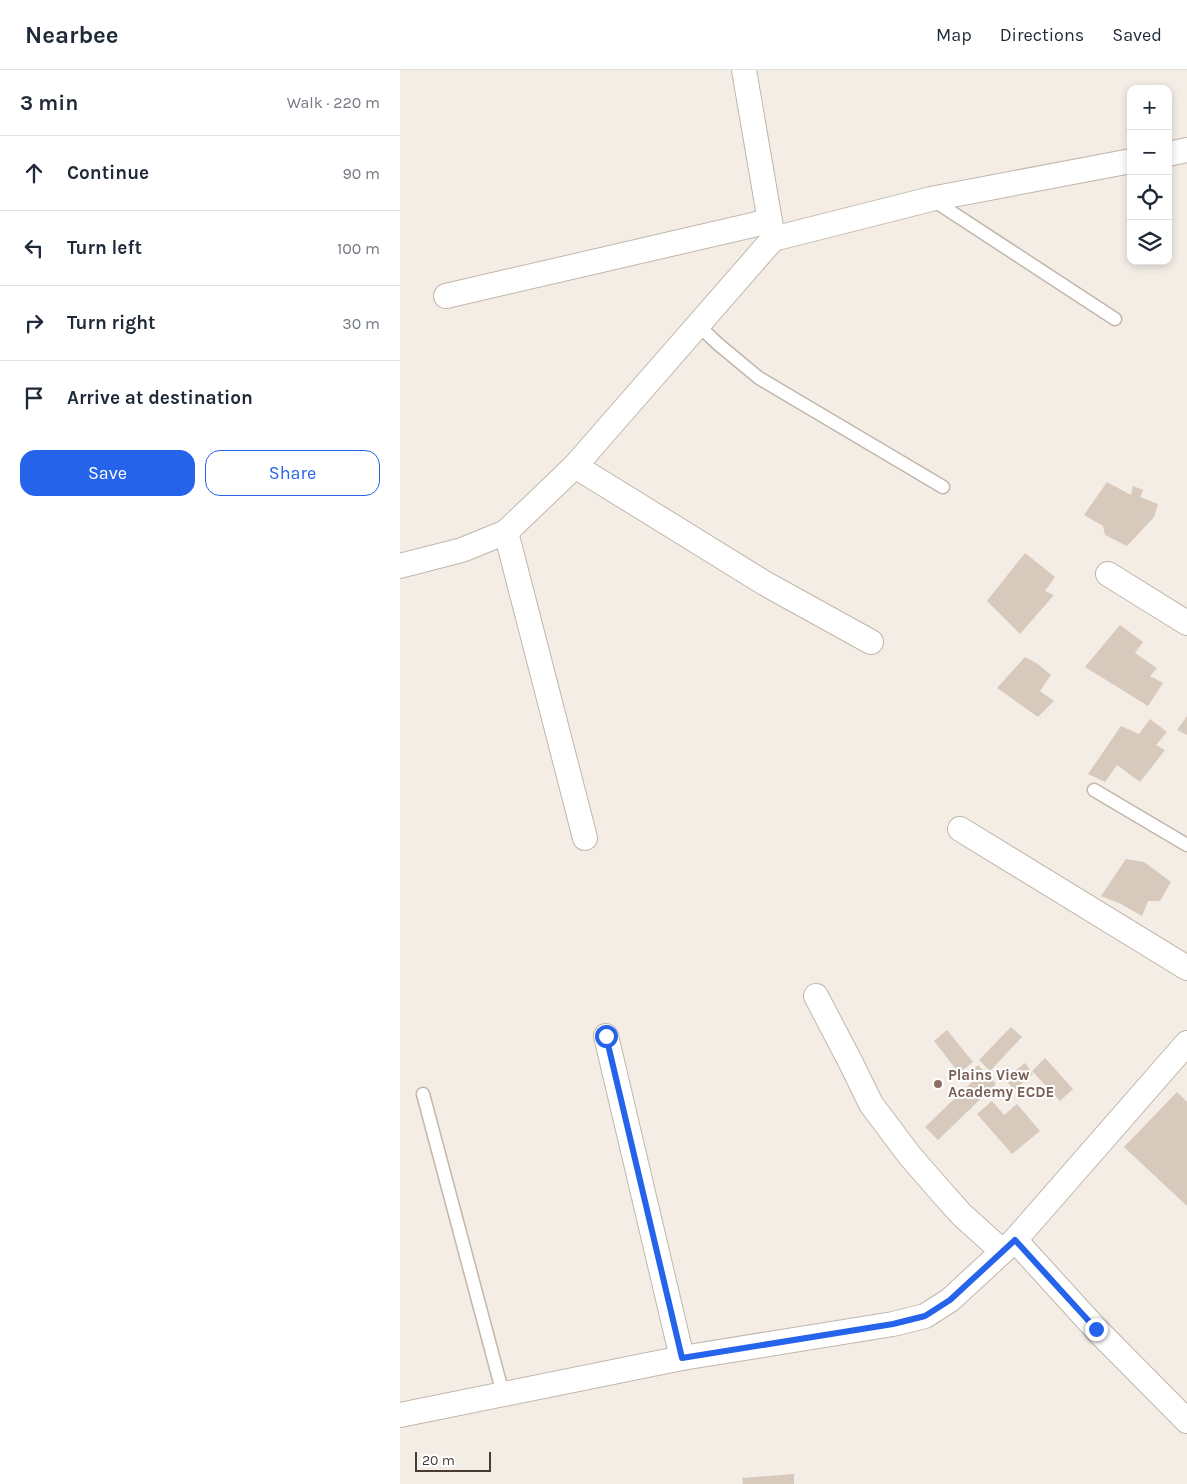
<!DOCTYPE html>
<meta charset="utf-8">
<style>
body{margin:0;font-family:Karla,sans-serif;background:#f2f2f3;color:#1f2937}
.controls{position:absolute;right:15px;top:15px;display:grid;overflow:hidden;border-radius:10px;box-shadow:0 2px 8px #0003}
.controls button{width:45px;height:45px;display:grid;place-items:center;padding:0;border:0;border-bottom:1px solid #e0e1e3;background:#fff;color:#1f2937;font:25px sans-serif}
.scale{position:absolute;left:15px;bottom:12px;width:76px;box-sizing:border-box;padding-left:5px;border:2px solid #463c34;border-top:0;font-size:14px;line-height:18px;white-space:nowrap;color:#463c34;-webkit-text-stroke:4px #fff;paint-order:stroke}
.stop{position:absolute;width:15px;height:15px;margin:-11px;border:4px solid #2563eb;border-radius:50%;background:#fff}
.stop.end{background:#2563eb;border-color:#fff;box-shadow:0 1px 5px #0008}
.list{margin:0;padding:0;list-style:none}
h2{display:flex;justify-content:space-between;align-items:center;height:65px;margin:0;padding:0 20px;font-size:21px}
h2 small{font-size:16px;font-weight:400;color:#747a83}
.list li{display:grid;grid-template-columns:32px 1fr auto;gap:15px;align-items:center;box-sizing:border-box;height:75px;padding:0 20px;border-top:1px solid #e0e1e3}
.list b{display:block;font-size:19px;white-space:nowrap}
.list em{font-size:16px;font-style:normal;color:#747a83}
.actions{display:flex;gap:10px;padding:15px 20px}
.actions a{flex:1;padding:11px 0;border:1px solid #2563eb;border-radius:15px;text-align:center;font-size:18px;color:#2563eb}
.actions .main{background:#2563eb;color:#fff}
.icon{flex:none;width:28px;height:28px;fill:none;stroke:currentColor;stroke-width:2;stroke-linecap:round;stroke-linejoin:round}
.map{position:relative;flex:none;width:787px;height:1414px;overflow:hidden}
header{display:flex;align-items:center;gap:30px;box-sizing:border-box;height:70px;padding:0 25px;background:#fff;border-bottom:1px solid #e0e1e3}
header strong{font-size:24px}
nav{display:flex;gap:28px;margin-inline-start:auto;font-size:18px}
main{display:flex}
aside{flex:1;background:#fff}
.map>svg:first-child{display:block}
.building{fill:#d8c9bd}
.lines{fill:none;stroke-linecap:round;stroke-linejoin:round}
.service-casing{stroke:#c2b6aa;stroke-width:15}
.minor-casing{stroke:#c2b6aa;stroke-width:26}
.service{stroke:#fff;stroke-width:12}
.minor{stroke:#fff;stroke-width:24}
.route{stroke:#2563eb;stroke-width:6}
.education-dot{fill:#8d6e63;stroke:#fff;stroke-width:2}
.labels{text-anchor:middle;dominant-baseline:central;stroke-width:4;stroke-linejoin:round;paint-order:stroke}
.education-label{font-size:15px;font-weight:bold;fill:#785e54;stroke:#fff;text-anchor:start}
</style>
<header>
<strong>Nearbee</strong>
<nav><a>Map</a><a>Directions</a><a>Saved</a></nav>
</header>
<main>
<aside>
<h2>3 min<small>Walk · 220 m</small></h2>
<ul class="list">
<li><svg class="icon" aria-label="ahead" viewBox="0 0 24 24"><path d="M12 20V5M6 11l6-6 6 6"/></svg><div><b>Continue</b></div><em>90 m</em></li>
<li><svg class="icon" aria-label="left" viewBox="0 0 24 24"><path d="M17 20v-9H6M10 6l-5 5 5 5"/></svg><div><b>Turn left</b></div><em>100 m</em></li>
<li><svg class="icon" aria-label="right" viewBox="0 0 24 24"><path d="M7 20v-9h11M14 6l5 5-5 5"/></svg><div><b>Turn right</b></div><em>30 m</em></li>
<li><svg class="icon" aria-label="arrive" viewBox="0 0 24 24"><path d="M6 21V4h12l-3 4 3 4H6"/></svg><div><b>Arrive at destination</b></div></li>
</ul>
<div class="actions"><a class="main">Save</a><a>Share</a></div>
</aside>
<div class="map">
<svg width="787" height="1414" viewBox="0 0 787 1414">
<rect width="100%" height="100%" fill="#f3ede5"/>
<g class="building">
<polygon points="707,412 731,425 733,416 743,420 740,427 758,434 754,447 727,476 705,465 703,456 684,445"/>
<polygon points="625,483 655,507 645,521 654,525 620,564 587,531"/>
<polygon points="720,555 743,572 735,583 757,598 750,606 763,613 748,636 685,597"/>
<polygon points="625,587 638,594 651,605 640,621 654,631 638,647 597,618"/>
<polygon points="787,646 787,665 777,660"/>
<polygon points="750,649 767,662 756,675 765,680 740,712 717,695 705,712 688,704 721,656 739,664"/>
<polygon points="726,789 744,792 771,812 760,831 748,831 742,846 721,834 701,826"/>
<polygon points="611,957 622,967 590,1001 579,990"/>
<polygon points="547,960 573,992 559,1003 534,971"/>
<polygon points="645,988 673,1019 660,1031 632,1001"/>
<polygon points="625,993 633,1004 614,1020 605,1009"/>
<polygon points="578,995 596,1014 538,1070 525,1057 573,1011 568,1005"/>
<polygon points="777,1022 787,1032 787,1136 724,1077"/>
<polygon points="592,1031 604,1045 617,1034 640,1061 612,1084 577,1044"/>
<polygon points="394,1404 394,1414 343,1414 342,1408"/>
</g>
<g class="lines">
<defs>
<g id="service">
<polyline points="533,130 715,249"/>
<polyline points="298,255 318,274 359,308 543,417"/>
<polyline points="694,720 787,775"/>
<polyline points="23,1024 103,1324"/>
</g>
<g id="minor">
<polyline points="768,84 787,80"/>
<polyline points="373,169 531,129 731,91"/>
<polyline points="46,226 370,151"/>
<polyline points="175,396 366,514 471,572"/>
<polyline points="106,462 185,768"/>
<polyline points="0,496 62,480 106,462 175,396 373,169 344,0"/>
<polyline points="708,504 787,553"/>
<polyline points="560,759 787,898"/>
<polyline points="416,926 451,993 471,1034 510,1086 544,1125 562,1145 602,1181"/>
<polyline points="206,966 282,1288"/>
<polyline points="615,1170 696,1259 787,1351"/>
<polyline points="0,1345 282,1288 493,1254 525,1246 550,1230 615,1170 787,973"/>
</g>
</defs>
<use href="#service" class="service-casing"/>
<use href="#minor" class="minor-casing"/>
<use href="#service" class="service"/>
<use href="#minor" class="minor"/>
</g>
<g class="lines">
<polyline class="route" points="206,966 282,1288 493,1254 525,1246 550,1230 615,1170 696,1259"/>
</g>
<circle class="education-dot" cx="538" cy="1014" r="5"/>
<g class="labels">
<g class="education-label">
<text x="548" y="1005">Plains View<tspan x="548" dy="17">Academy ECDE</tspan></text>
</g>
</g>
</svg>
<div class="controls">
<button>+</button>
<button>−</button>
<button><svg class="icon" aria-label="locate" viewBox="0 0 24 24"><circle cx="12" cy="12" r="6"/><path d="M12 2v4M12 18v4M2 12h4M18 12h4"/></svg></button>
<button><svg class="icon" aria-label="layers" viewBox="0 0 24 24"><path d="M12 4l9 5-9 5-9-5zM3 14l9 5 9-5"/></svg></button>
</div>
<div class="scale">20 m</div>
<div class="stop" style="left:206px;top:966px"></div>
<div class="stop end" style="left:696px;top:1259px"></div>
</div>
</main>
